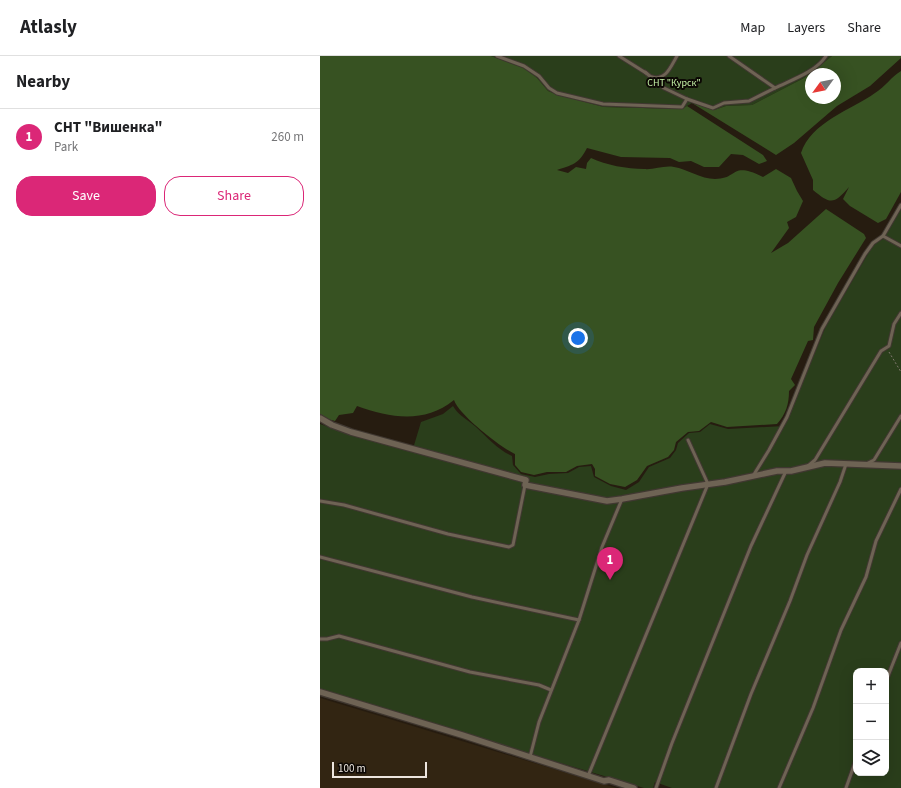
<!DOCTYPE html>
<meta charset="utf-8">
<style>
body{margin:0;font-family:"Source Sans 3",sans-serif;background:#f6f6f6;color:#202124}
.controls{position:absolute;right:12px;bottom:12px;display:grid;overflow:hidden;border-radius:8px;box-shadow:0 4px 16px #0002}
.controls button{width:36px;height:36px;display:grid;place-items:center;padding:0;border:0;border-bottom:1px solid #e0e0e0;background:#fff;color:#202124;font:20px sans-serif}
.compass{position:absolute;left:485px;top:12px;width:36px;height:36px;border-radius:50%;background:#fff;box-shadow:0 4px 16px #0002;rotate:237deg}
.scale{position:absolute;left:12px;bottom:10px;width:95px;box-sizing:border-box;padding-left:4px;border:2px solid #ede6de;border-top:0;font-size:11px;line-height:14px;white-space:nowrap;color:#ede6de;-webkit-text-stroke:3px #0c0804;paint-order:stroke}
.you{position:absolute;left:258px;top:282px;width:14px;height:14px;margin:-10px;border:3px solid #fff;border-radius:50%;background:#1a73e8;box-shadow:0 0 0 6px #1a73e833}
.badge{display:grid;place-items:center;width:26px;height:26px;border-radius:50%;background:#db2777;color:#fff;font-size:13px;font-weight:700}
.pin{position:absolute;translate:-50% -33px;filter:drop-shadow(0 1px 2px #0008)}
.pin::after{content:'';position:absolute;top:21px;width:14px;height:12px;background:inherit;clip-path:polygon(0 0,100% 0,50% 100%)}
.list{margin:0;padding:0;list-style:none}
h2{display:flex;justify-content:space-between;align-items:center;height:52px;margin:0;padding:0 16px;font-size:17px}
h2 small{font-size:13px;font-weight:400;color:#757577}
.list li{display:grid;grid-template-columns:26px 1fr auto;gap:12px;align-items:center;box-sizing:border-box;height:56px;padding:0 16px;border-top:1px solid #e0e0e0}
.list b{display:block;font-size:15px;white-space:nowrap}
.list p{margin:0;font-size:13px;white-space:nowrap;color:#757577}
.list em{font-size:13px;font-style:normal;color:#757577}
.actions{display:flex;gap:8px;padding:12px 16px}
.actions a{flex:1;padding:9px 0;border:1px solid #db2777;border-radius:16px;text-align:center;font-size:14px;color:#db2777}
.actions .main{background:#db2777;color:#fff}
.icon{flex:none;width:22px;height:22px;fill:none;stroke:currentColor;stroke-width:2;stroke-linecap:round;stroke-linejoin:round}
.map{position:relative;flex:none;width:581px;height:732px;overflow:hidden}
header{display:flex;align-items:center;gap:24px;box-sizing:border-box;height:56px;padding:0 20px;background:#fff;border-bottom:1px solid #e0e0e0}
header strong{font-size:19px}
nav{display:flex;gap:22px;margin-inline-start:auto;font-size:14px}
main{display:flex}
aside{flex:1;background:#fff}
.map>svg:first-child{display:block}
.built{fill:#322512}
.green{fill:#2a3e1b;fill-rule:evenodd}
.forest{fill:#375222;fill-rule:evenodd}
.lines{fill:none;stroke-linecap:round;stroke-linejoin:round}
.lane-casing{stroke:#403831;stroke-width:5}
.street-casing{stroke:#403831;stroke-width:8}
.path{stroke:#80786e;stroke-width:1;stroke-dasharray:2 2;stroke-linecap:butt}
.lane{stroke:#6e6354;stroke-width:3}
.street{stroke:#6e6354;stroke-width:5.5}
.labels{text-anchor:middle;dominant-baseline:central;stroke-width:4;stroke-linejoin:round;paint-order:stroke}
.park-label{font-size:10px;fill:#c7f5a9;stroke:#0c0804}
</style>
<header>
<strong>Atlasly</strong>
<nav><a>Map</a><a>Layers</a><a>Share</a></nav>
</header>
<main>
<aside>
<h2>Nearby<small></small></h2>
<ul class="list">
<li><span class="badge">1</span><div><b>СНТ &quot;Вишенка&quot;</b><p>Park</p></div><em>260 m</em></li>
</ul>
<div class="actions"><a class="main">Save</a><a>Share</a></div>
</aside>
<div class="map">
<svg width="581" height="732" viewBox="0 0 581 732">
<rect width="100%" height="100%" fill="#261c10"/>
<polygon class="built" points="0,642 73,664 296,732 0,732"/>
<g class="green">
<polygon points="171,0 512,0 484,22 432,49 406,50 394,54 372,47 362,53 284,51 238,39 228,35 217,22"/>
<path d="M581 153V732H352L335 726 333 732H324L0 635V368L35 380 92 396 101 366 123 358 133 350C139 360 147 363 156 371 167 381 178 394 192 400L193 409 201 418 215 421 229 418 248 417 259 411 271 410 274 421 291 430 306 434 319 426 329 411 350 402 356 394 358 387 369 377 380 376 390 368 408 373 464 370 506 270 549 196 554 188 563 183ZM536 615H566V717H536Z"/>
</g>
<g class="forest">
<path d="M0 0H171L203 12 217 22 228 35 238 39 284 51 362 53 367 50 443 99 447 105 439 108 423 99 411 98 399 111H384L371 105 359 106 350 102 301 101 267 92C259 108 252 109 237 114L248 117 256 111 266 113 267 107 271 102C286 109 307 113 324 113 334 114 344 109 354 111 367 113 381 123 395 123 419 123 410 105 443 121L456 113 471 122 477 135 483 145 476 161 467 166 469 172 451 197 468 187 506 153 544 178 546 182 518 227 494 271 493 284 488 285 471 323 475 329 469 335C469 348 466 358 457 368L407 371 391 366 379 375 368 376 356 386 354 394 348 401 327 410 317 424 305 431 290 428 275 420V413L272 408 257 410 246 416H227L214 419 201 416 195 409V398C180 391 139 359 134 344 104 368 71 362 37 350L33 357 19 359 15 365 4 362 0 358Z"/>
<path d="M512 0H581V2L550 30 517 50 474 87 456 99 372 47 394 54 406 50 432 49 484 22ZM491 18H515V42H491Z"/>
<path d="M581 15V136L566 163 558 167 530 150 523 143 529 131C514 148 511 149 493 134V124L481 97C491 66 531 54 555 37 565 31 572 20 581 15Z"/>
</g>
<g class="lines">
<defs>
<g id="lane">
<polyline points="177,0 204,10 219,20 229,32 237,37 283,48 362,51 367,43"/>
<polyline points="299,0 326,17"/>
<path d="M409 0 455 32C471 24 496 16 506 0"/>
<polyline points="325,16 344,32 367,43 393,52 404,47 429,45 455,32"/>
<path d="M332 21C346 25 351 10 357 0"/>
<polyline points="563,180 581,190"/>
<polyline points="548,407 554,404 581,360"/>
<polyline points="488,410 495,404 561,295 569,290 574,268 581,257"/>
<polyline points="433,420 449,394 467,361 502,273 545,198 553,187 563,180 581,149"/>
<polyline points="0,445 24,449 128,478 189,491 193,489 205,429"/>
<polyline points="0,501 152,541 259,564"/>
<polyline points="0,583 7,583 19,580 150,616 219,629 231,634"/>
<polyline points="566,625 581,587"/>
<polyline points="210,701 219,666 259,564 282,491 302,443"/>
<polyline points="268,720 388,428 368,384"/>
<polyline points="336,732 352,687 431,490 466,415"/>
<polyline points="396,732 431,638 470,545 487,499 520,426 526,408"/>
<polyline points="459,732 493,652 521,574 546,521 556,485 581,433"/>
<polyline points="526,732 536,704"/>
</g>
<g id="street">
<polyline points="0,362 12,369 31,376 206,424 205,429 287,445 302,443 362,432 405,426 457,415 471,415 505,407 581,410"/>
<polyline points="0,636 142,679 284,725 289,724 314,732"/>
</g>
</defs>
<use href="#lane" class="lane-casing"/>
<use href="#street" class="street-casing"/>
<polyline class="path" points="569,296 581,316"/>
<use href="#lane" class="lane"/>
<use href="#street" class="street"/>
</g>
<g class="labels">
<g class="park-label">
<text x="354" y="27">СНТ "Курск"</text>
</g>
</g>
</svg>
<div class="controls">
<button>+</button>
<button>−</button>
<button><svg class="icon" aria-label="layers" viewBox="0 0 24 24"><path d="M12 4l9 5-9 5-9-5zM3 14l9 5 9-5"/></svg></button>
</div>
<svg class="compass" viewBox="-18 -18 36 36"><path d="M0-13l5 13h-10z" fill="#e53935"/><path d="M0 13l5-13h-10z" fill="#757577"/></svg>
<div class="scale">100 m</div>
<div class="you"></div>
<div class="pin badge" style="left:290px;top:524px">1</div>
</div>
</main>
